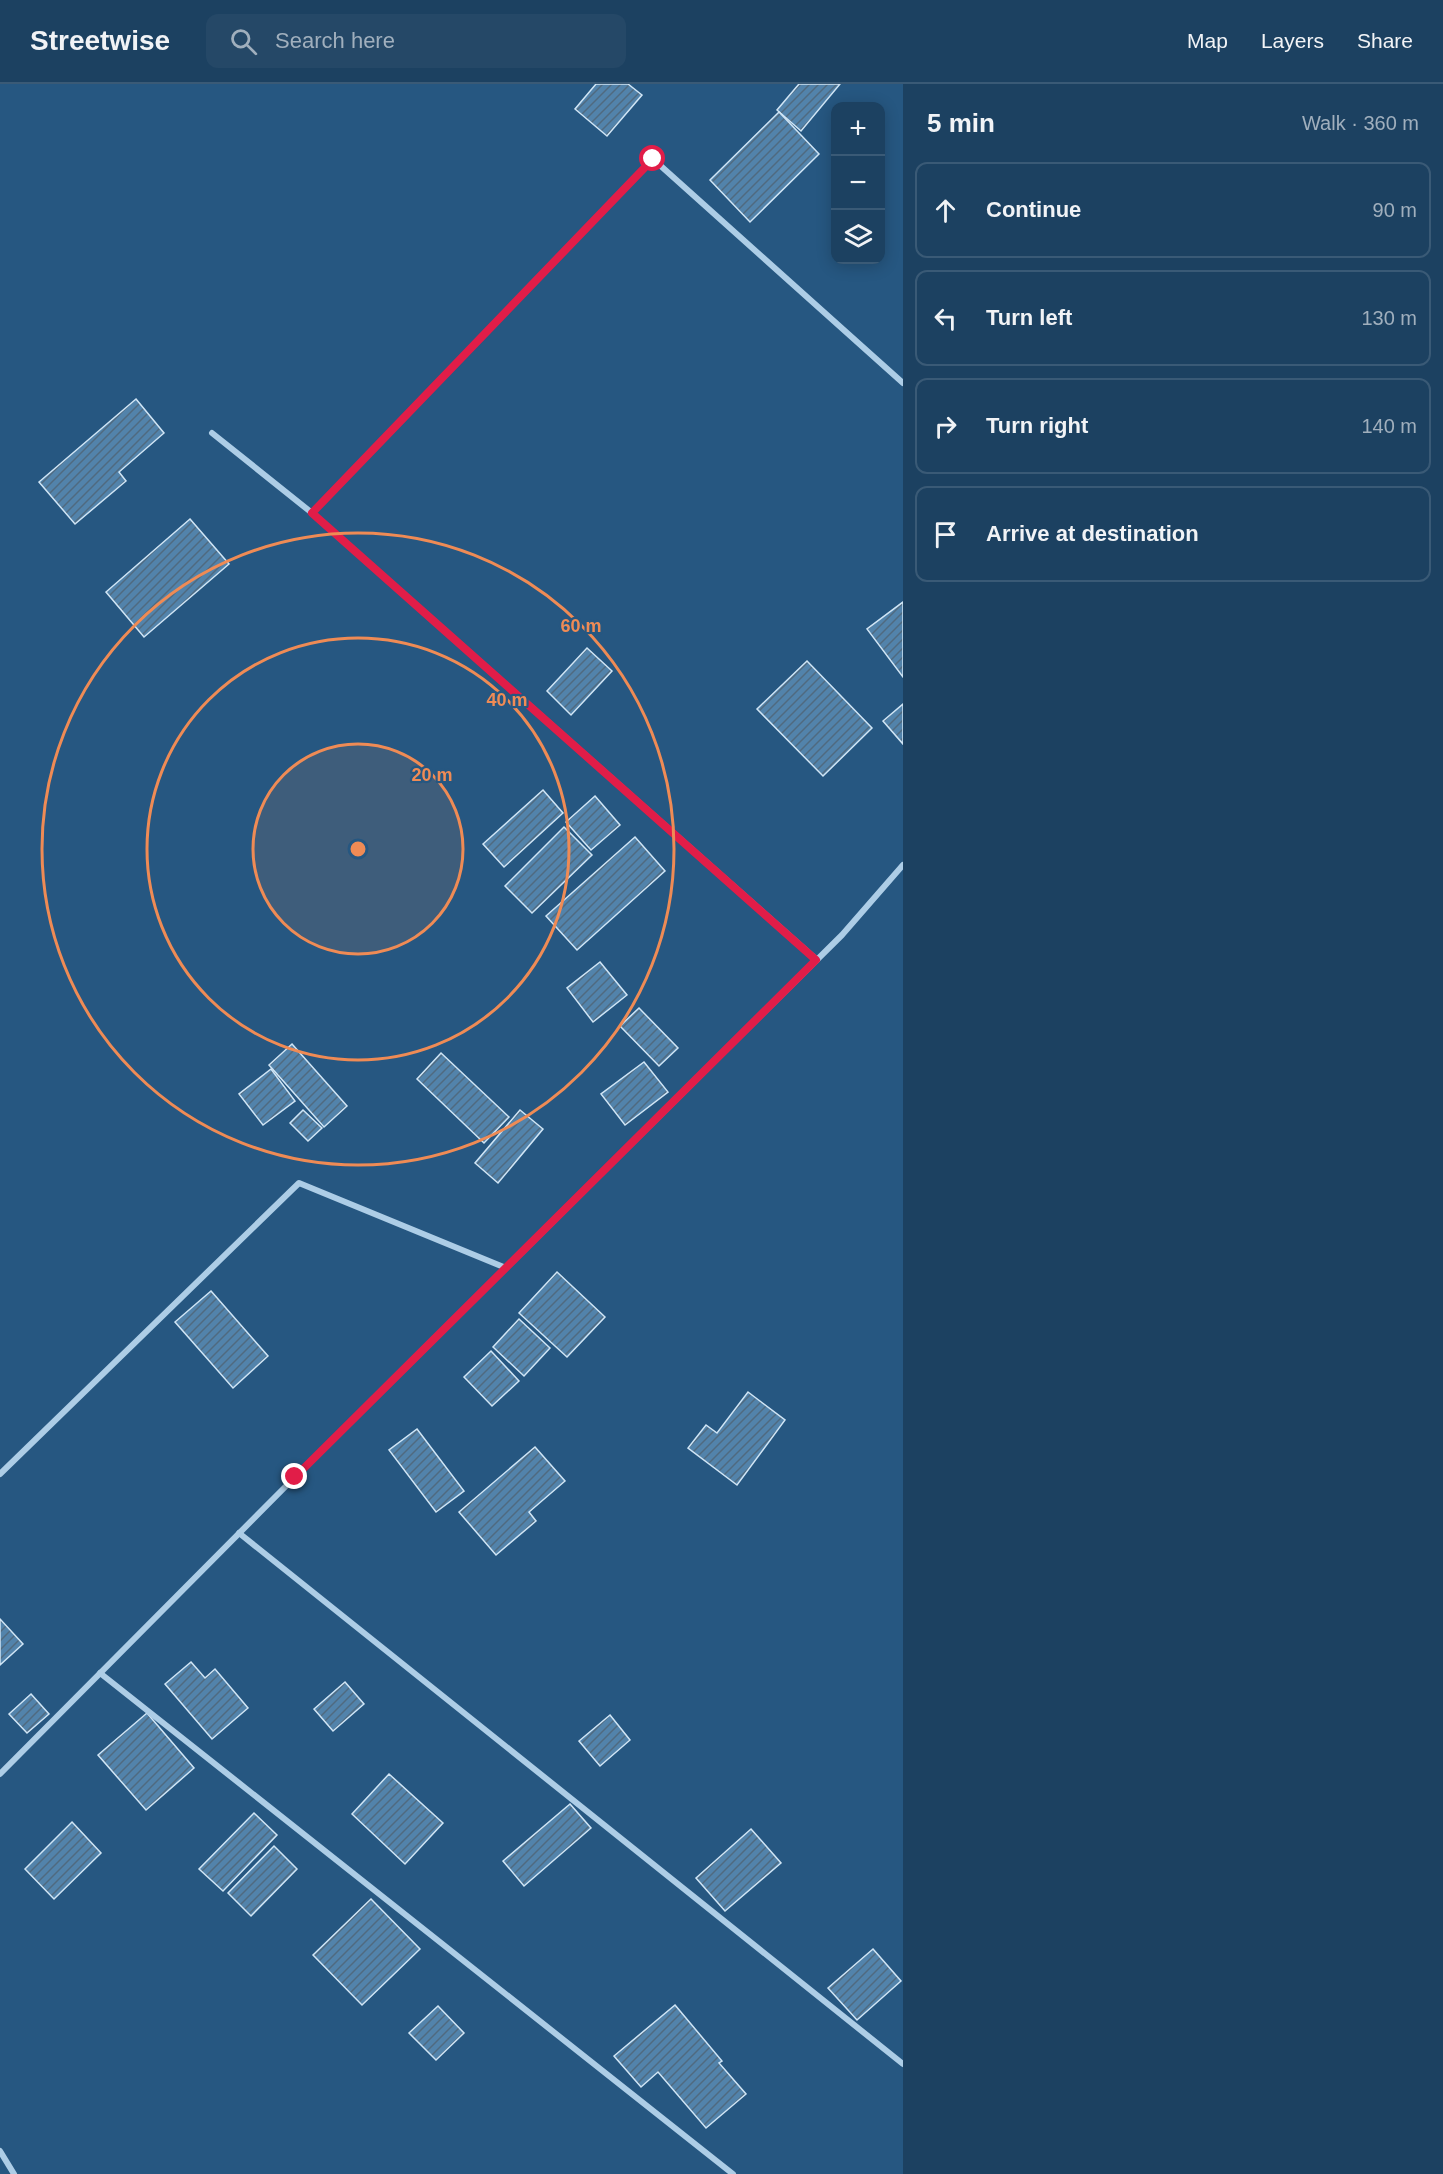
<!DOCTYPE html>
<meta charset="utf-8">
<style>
body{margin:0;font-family:Arial,sans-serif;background:#254867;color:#f1f3f6}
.controls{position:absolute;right:18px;top:18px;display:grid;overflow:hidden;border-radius:12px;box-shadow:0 3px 15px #0003}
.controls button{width:54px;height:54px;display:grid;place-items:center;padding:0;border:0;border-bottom:2px solid #3a5a76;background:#1c4161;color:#f1f3f6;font:30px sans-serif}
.stop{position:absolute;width:18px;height:18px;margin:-14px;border:4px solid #e11d48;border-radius:50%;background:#fff}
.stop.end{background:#e11d48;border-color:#fff;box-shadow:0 2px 6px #0008}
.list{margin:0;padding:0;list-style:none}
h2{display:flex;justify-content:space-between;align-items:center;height:78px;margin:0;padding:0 24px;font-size:26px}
h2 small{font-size:20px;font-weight:400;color:#a0afbd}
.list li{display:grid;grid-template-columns:39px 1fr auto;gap:18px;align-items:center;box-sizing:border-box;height:96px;margin:0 12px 12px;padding:0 12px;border:2px solid #3a5a76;border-radius:12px}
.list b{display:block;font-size:22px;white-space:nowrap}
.list em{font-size:20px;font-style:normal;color:#a0afbd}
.icon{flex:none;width:33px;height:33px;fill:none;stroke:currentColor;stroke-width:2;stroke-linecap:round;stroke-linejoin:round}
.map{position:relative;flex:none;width:903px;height:2090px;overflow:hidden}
header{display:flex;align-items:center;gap:36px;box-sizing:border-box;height:84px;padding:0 30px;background:#1c4161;border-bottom:2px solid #3a5a76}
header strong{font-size:28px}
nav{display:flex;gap:33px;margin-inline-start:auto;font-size:21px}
.search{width:420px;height:54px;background:#254867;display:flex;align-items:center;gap:15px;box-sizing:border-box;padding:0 21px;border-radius:12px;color:#a0afbd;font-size:22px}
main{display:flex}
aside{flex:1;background:#1c4161}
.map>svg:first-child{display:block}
.building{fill:url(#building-hatch);stroke:#d0e5f5;stroke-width:1.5}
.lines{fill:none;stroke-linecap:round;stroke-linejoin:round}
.minor{stroke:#adcde6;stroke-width:6}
.route{stroke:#e11d48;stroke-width:8}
.ring{fill:none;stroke:#ef8b55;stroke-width:3}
.centre{fill:#ef8b55;stroke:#265781;stroke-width:3}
.ring-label{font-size:18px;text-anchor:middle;font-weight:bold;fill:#ef8b55;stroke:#265781;stroke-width:4.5;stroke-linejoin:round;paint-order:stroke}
</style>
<header>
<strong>Streetwise</strong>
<div class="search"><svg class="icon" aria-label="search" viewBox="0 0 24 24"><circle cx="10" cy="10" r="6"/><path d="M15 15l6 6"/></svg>Search here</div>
<nav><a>Map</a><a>Layers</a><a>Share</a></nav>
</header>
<main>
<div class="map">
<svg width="903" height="2090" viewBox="0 0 903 2090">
<defs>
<pattern id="building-hatch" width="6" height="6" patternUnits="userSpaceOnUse" patternTransform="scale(1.5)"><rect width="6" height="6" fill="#5283ab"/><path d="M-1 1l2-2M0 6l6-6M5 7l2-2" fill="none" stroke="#4f6a80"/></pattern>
</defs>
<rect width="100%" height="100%" fill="#265781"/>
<g class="building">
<polygon points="596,0 628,0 642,11 607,52 575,25"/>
<polygon points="799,0 840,0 801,47 777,26"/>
<polygon points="779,28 819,70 750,138 710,96"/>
<polygon points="136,315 164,349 119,388 126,397 75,440 39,398"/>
<polygon points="190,435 229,480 144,553 106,508"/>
<polygon points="903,518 903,593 867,545"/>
<polygon points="587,564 612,587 571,631 547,607"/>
<polygon points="807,577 872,644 823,692 757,625"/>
<polygon points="903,620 903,660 883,637"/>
<polygon points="543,706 563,729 504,783 483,760"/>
<polygon points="595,712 620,741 591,766 566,738"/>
<polygon points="564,743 592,771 532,829 505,802"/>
<polygon points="635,753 665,787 577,866 546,832"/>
<polygon points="600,878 627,911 593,938 567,904"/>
<polygon points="639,924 678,964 659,982 620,942"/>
<polygon points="292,960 347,1022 324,1043 269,981"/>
<polygon points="441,969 509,1033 484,1059 417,995"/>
<polygon points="644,978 668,1008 625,1041 601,1010"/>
<polygon points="271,985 295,1017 263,1041 239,1010"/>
<polygon points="303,1026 322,1044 308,1057 290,1039"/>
<polygon points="520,1026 543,1045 498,1099 475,1079"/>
<polygon points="557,1188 605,1233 567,1273 519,1229"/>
<polygon points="211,1207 268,1272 233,1304 175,1238"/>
<polygon points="519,1235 550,1264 524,1292 493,1263"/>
<polygon points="491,1267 519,1297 492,1322 464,1293"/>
<polygon points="748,1308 785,1336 737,1401 688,1364 706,1341 717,1349"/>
<polygon points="417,1345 464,1407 436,1428 389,1366"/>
<polygon points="535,1363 565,1397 529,1428 536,1437 496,1471 459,1428"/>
<polygon points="0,1535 23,1560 0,1581"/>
<polygon points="191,1578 205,1594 215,1585 248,1624 212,1655 165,1600"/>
<polygon points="345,1598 364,1620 333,1647 314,1625"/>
<polygon points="31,1610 49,1630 27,1649 9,1630"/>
<polygon points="147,1629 194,1684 146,1726 98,1671"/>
<polygon points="610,1631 630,1656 600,1682 579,1657"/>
<polygon points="389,1690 443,1739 405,1780 352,1730"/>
<polygon points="570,1720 591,1744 524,1802 503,1777"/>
<polygon points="254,1729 277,1751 223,1807 199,1785"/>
<polygon points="72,1738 101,1769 54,1815 25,1785"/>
<polygon points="751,1745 781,1779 725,1827 696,1794"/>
<polygon points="274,1762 297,1785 251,1832 228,1809"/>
<polygon points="371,1815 420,1865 362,1921 313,1871"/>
<polygon points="873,1865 901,1897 857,1936 828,1904"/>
<polygon points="675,1921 722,1977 719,1979 746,2010 706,2044 658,1988 641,2003 614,1972"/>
<polygon points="438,1922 464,1949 436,1976 409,1949"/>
</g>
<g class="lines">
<g class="minor">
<polyline points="212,349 312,429 817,876"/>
<polyline points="312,429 653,75 903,299"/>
<polyline points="0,1390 299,1099 506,1184"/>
<polyline points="239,1449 903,1980"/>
<polyline points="100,1589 733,2090"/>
<polyline points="0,1690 295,1393 842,851 903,781"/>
<polyline points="0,2067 14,2090"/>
</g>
</g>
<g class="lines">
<polyline class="route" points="295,1393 816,876 312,429 653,75"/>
</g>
<circle cx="358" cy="765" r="105" fill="#ef8b55" fill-opacity=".12"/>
<g class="ring">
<circle cx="358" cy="765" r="105"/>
<circle cx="358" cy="765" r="211"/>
<circle cx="358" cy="765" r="316"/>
</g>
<circle cx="358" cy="765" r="9" class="centre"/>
<g class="ring-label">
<text x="581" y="548">60 m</text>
<text x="507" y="622">40 m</text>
<text x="432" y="697">20 m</text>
</g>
</svg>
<div class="controls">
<button>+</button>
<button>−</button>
<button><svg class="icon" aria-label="layers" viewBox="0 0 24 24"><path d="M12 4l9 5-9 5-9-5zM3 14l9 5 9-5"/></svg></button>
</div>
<div class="stop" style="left:653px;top:75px"></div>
<div class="stop end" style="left:295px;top:1393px"></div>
</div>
<aside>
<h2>5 min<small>Walk · 360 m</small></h2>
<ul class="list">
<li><svg class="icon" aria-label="ahead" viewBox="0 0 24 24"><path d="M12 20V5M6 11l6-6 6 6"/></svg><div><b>Continue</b></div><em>90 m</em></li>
<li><svg class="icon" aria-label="left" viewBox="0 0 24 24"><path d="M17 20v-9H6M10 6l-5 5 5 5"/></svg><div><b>Turn left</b></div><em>130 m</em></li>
<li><svg class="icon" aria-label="right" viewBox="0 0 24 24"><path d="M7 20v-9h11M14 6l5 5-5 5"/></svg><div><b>Turn right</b></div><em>140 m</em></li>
<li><svg class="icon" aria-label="arrive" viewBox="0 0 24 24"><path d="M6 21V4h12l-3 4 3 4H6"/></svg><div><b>Arrive at destination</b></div></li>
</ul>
</aside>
</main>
